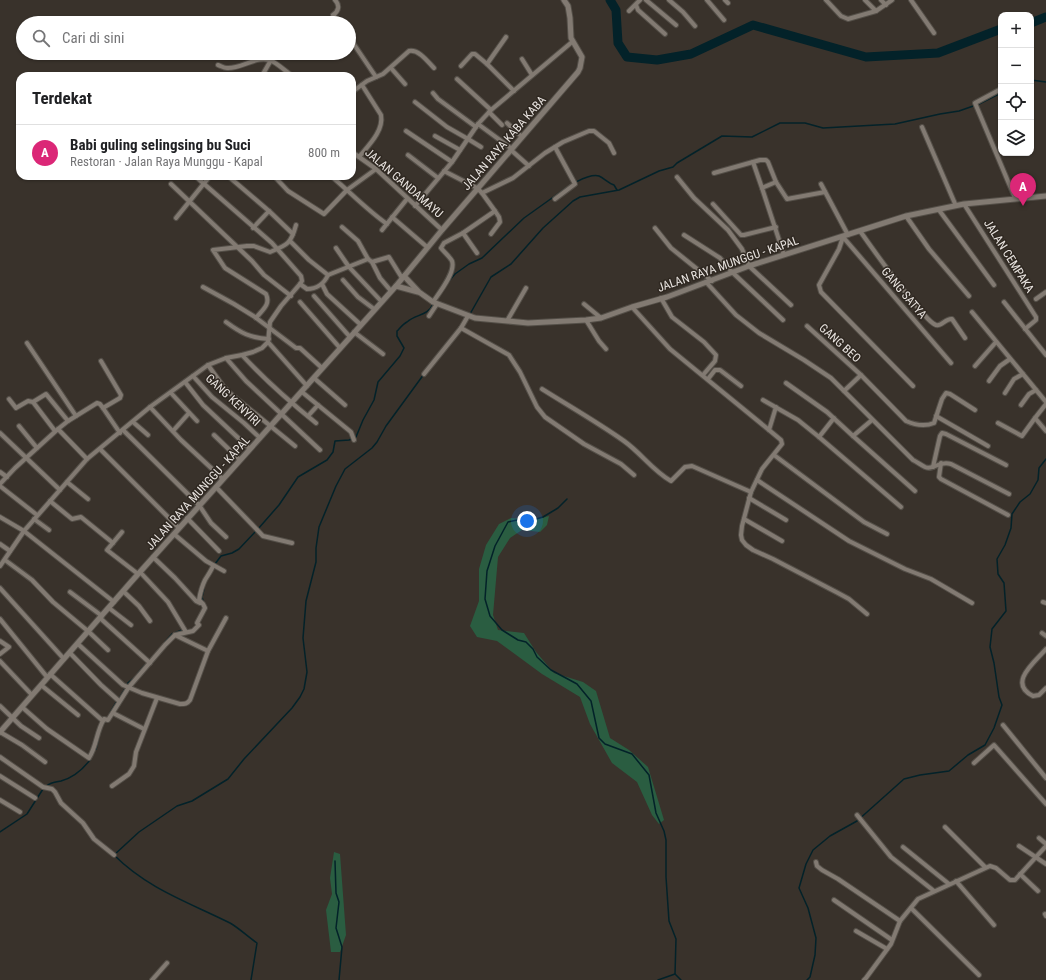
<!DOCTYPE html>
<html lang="id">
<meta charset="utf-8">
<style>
body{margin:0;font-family:"Roboto Condensed",sans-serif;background:#f6f6f6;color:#202124}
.controls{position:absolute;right:12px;top:12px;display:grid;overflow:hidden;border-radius:8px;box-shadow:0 1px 3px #0004}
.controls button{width:36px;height:36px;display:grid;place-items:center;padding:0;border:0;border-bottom:1px solid #e0e0e0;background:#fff;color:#202124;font:20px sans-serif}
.you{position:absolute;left:527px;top:521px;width:14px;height:14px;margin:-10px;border:3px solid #fff;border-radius:50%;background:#1a73e8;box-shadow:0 0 0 6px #1a73e833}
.badge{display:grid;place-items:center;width:26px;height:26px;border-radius:50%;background:#db2777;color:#fff;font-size:13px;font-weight:700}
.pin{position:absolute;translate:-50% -33px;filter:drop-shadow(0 1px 2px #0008)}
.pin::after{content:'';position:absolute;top:21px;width:14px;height:12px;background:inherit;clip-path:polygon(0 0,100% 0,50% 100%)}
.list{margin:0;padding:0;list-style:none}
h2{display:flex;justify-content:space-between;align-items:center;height:52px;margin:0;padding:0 16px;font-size:17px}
h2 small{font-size:13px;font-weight:400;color:#757577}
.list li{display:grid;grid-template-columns:26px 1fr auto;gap:12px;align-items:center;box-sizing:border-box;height:56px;padding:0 16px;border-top:1px solid #e0e0e0}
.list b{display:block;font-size:15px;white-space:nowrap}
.list p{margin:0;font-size:13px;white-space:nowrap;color:#757577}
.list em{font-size:13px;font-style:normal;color:#757577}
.icon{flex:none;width:22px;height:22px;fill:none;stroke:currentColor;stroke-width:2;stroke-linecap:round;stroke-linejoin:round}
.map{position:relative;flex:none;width:1046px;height:980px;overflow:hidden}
.search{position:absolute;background:#fff;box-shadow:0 1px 3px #0004;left:16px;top:16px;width:340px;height:44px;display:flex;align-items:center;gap:10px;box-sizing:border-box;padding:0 14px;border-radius:22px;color:#757577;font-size:15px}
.panel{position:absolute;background:#fff;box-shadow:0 1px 3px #0004;left:16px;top:72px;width:340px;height:108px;border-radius:12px}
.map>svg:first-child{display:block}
.green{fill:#2a5d41}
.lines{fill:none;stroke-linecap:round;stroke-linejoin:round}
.stream{stroke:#032229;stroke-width:1.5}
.river{stroke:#032229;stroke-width:9}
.minor-casing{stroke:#544f48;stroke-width:6}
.tertiary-casing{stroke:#544f48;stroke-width:7}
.minor{stroke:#827a72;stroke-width:4}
.tertiary{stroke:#827a72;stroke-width:5}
.labels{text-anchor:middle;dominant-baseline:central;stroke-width:3;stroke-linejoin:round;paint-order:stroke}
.street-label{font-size:12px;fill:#e9e4e0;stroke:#2f2821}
</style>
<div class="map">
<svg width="1046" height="980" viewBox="0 0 1046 980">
<rect width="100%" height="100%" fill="#39322b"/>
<g class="green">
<polygon points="549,516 547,525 540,532 522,530 510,538 498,557 493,615 498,630 524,633 536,652 554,673 583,682 596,691 610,738 629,750 648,767 664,820 659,824 652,815 637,782 612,763 590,724 580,697 542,674 497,641 477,637 470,626 479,601 479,569 486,545 499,524 511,518 534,520"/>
<polygon points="334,852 340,854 346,935 340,952 331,952 326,910 332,894 330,878"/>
</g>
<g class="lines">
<g class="stream">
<polyline points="1031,80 1046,82"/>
<path d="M576 182C582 179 591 174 599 176 604 178 608 183 614 185L617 190"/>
<polyline points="449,281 455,274 469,264 482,258 524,218 566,188"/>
<polyline points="470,314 491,277 511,264 543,228 573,201 580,197 619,190 659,171 673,167 677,163 722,136 752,137 780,123 805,123 823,128 895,124 940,114 959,111 979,104 1001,93"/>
<polyline points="567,499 558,508 543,517 526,522 517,520 508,522 495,546 487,571 485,599 490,616 502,630 518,640 526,642 533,649 537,657 551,670 577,684 591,701 599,738 605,744 632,754 649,775 656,813 664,831 666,840 666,877 669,921 676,939 675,974"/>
<path d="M258 529 279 505 298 477 327 460 333 452 335 441 349 440 356 437 363 420 374 400 378 382 400 356 404 348 397 336V331C400 328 403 324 407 322 416 314 428 316 433 304"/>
<polyline points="215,564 221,556 232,553 239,549 256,531"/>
<polyline points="207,580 211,573"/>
<polyline points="203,601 202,597 204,589"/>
<polyline points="200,621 206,610"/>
<polyline points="165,642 172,634 182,630"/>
<path d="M127 684C130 680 134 679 137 675 139 671 141 669 145 665"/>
<polyline points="119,699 126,687"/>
<polyline points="110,713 117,701"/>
<polyline points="96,749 99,737"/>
<path d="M46 786C51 782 55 782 61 781 72 778 83 769 90 760"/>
<polyline points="0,832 27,814 43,789"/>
<polyline points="335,861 336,893 339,902 336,928 342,947 339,980"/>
<path d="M251 980 257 943C248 937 239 928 230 923 188 902 148 889 114 855L139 832 177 806 192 801 228 779 244 759 292 708 300 697 304 689 307 672 303 638 306 601 316 562V548L319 527 336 486 345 469 372 448 377 442 386 426 424 374"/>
<polyline points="658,980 675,974 681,980"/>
<polyline points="807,980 810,977 815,955 816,938 808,908 799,888 806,864 813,850 830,836 857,821 904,779 920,775 949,771 968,755 985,745 994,728 1002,705 999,697 994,663 990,647 992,629 1006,611 1004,583 998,574 997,559 1005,545 1011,528 1012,514 1020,502 1030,494 1038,480 1039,468 1046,459"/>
</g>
<g class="river">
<polyline points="610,0 616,10 618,43 627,57 657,60 691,54 753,25 866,57 938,53 1001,29"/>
<polyline points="1031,23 1046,17"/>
</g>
<defs>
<g id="minor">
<path d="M335 0C340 5 339 11 333 15L339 23"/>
<polyline points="646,0 676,25"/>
<polyline points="669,0 683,12 695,26"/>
<polyline points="707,0 724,20"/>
<polyline points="725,0 728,3"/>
<polyline points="826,0 841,16 848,19 876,11 892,0"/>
<polyline points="865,0 876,11"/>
<polyline points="881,0 886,5"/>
<polyline points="911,0 934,33"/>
<polyline points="636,5 638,10 665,34"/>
<polyline points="629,11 640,0"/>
<polyline points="349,37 376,77"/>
<polyline points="522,59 532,75"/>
<polyline points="487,64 506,37"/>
<path d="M218 65C221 66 224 68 227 68 242 69 258 54 272 61 279 65 286 71 292 76"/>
<polyline points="461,66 472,54 475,54 487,64 514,91"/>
<polyline points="391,68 405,84"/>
<polyline points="263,74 271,60"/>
<polyline points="457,79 491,110"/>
<polyline points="1001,89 975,103 1015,198"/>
<path d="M352 92 367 81 383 74 409 51C419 49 428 62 434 68"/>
<polyline points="433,93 438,99 476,127"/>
<polyline points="415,102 447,127 468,139"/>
<polyline points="489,112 502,125"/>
<polyline points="507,123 522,137"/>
<polyline points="478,124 512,149"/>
<polyline points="922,127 956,206"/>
<polyline points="406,131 452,162"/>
<polyline points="435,136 460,150"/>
<polyline points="468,139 481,147"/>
<polyline points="511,150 529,166"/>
<polyline points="352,152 376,169 442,230"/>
<polyline points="408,155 438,178"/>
<path d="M359 157C368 146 384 131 381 115L362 85"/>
<polyline points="753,162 762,188"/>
<polyline points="444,171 477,188 482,193 513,178 545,153 563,142 589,131 594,131 609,143 614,153"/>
<polyline points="714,173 760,160 766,160 768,162 776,182 762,188 784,255"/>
<polyline points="228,176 269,211 293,234"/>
<polyline points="274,176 288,191 324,214 347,190 376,169"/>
<path d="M331 176C350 192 367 210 387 224"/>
<polyline points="677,177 694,198 728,230 742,249 749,266 791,305"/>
<polyline points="776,182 787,199 825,192"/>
<polyline points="171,184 252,261 264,275 291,296"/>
<polyline points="821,184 848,235"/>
<polyline points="555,199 575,184 555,147"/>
<polyline points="713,204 741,235 744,235 776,227"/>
<polyline points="964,204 1036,317 1036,320 1025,329"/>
<polyline points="415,206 452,162 478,124 491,110 572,42"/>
<polyline points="939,210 994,285"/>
<polyline points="906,216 929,249 969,296"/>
<polyline points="392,217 427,247"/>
<polyline points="176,218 210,176"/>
<polyline points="342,227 358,241 368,259 372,262 380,278 391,291"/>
<polyline points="253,228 269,211"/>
<polyline points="655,228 671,248 712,281"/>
<polyline points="382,230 407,199"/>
<path d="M860 231C879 258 898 285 920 310 924 314 930 323 936 325 941 327 946 318 952 319L965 338"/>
<polyline points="463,233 477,253"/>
<polyline points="491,234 500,222 499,217 495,211"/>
<polyline points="684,235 720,258 732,272 783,320"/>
<polyline points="843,237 839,249 819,285 821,292 913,386"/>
<polyline points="843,237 951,363"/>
<polyline points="290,241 309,260 328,275"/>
<polyline points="336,248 349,267 381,301"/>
<polyline points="372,262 389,257 402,278"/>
<polyline points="343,280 358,297 374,309"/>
<path d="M706 282 736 315 759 333 804 360 831 378 913 460C917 462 921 465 925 467 934 471 938 460 951 464L1009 494"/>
<path d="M300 284 307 289C316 289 324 284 328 275L368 259"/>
<polyline points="322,284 327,294 361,325"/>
<polyline points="203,287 234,304 255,317 296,348 300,348 322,368"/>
<polyline points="314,296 350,337"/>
<polyline points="661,298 672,317 704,342 716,355 715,361 703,375"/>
<polyline points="1036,299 1046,292"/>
<polyline points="300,302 340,348"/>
<path d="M433 302C439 293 456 272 452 261 450 257 444 252 441 248L444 243 463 233 495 211 482 193"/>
<polyline points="1004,302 1046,355"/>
<polyline points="584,304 601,318"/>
<polyline points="632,307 670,349 769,430 776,407"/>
<polyline points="972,312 1046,402"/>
<polyline points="429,316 437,304"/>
<path d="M256 318C262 310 271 305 266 294L225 268 213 250 247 246H254L270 252C287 245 291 244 296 225"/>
<polyline points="586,320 599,341 606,349"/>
<polyline points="507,321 526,288"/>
<path d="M226 322C241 333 250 338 269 339"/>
<polyline points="807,326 861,375"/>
<polyline points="461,328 509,355 520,372 537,407 545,417 584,444 621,464 634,475"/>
<polyline points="354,332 383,354"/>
<polyline points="268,342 307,386"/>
<polyline points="27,343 76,416"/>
<path d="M242 355C265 380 290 402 316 423"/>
<polyline points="226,358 246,381 320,450"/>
<polyline points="208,365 223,386 231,394 295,446"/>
<polyline points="975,366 996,342"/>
<polyline points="424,374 461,328 468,316"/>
<polyline points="193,376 212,397 244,423 260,438"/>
<polyline points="314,378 345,405"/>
<polyline points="708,379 715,370 720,370 741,386"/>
<polyline points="989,381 1000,366 1010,359"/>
<polyline points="185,382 203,405 250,449"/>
<polyline points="786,383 827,412 853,436"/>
<path d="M542 389C569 406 597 422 624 441 641 453 653 471 671 481L685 467 692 466 751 492"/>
<path d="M844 391 861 375 906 421C915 425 924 427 934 423L942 399 946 393 950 394 975 410"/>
<polyline points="302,392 351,432 354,440"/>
<polyline points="171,393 197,421"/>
<polyline points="1005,393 1014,379 1023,374"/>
<polyline points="9,399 16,408 28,401 33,402 55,431"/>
<polyline points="763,400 798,420 819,437 834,418"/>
<polyline points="33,402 46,394 68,421"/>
<polyline points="1046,404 1035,418 1046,431"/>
<polyline points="1021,405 1029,394 1036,390"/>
<polyline points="150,407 181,440 223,479"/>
<polyline points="103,408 120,433"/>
<polyline points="308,416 318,405"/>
<polyline points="936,416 988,446"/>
<polyline points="872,420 853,436 915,491"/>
<polyline points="133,422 148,435"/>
<polyline points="998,423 1022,436 1035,418"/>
<polyline points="19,426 37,448"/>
<polyline points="58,429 68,421 97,403 100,404 103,408 120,398 121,395 101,361"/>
<polyline points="123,430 199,505 211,523 226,537"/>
<polyline points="769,430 781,440 782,444 762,469 751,492 742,526 741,535 742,540 746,545 753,550 773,559 838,593 849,599 867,614"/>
<polyline points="173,431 189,413"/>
<polyline points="0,433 60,490"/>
<polyline points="214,435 240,460"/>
<polyline points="819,437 901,507"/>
<polyline points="100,449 179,528"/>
<polyline points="774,455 864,522 887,534"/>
<polyline points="941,463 939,477 941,479 1008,515"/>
<polyline points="933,467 940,436 942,433 946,434 1006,465"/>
<polyline points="0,472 7,477"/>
<polyline points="757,480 849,541 905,569 931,579 972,603"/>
<polyline points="67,482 88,499"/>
<polyline points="0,484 15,468 58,429 87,459"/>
<polyline points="0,486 37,515"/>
<polyline points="216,487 263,536 292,543"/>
<polyline points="749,498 786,520"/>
<polyline points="50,501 72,519 81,517 113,543"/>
<polyline points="0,517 24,531 114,602"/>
<polyline points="187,518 219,551"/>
<polyline points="34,519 49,530"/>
<polyline points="744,519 782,541"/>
<polyline points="122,532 107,550 138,574"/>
<polyline points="174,534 206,561 224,571"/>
<polyline points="0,544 10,551"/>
<polyline points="153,557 175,578 196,601 200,603"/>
<polyline points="5,560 32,580 53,602 89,632 108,650"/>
<polyline points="0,566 24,531 87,459 150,407 208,365 226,358 242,355 253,352 262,348 268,342 270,322 281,306 300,284 302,281 301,276 272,243 195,176"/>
<polyline points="140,572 168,602 186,632"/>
<polyline points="0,588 64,659"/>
<polyline points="123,591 139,606 150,621"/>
<polyline points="70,592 102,616"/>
<polyline points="1043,602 1046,603"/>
<polyline points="109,608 131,625"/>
<polyline points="100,618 150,663"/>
<polyline points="0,619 47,677"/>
<polyline points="1042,633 1046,636"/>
<polyline points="175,635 208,651"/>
<polyline points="0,641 9,647 0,654"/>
<path d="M78 644 123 685 142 693 180 704C185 704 187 704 190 700L208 651 226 618"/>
<path d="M1046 649C1035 662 1007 683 1033 696L1039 695 1046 688"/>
<polyline points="70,653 101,685 119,701"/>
<polyline points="0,661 32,695"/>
<polyline points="50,674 103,721"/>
<polyline points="41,685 78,715"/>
<polyline points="0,706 21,726 39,738"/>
<path d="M22 707 47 729 89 758C97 746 96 732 104 719L108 720 129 687 165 645 175 635 193 631 199 625 197 623 205 608 203 604 199 600C200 594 202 586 205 580 208 575 211 571 213 566"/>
<polyline points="113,713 144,729"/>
<polyline points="1003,725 1046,778"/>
<polyline points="0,732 22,745 45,762"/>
<polyline points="0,757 43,787 52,789 55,792 61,803 83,823 94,839 114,855"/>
<polyline points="974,763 994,745 1046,804"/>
<polyline points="0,776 35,798"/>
<polyline points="112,786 129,774 134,766 136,752 157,698"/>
<polyline points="0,800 20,812"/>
<polyline points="857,815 891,857 934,891"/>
<polyline points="945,827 985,867"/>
<polyline points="1039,838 1046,844"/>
<polyline points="1019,846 1046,864"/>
<polyline points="903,847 949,884"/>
<polyline points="816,862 817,866 822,870 838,879 900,921"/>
<polyline points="1020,874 1038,891"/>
<polyline points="956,881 994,925"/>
<polyline points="834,900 892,940"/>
<polyline points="911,908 979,975"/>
<polyline points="1045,914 1046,916"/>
<polyline points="856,931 887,949"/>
<polyline points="152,980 167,963"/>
<polyline points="864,980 866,978 891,944 900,921 918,899 990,866 996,868 1010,880 1015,880 1046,846"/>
</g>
<g id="tertiary">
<polyline points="404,276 419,292 433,302 475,318 528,323 586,320 601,318 632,307 667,297 749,266 906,216 964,204 1046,196"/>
<polyline points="396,286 418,292"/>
<polyline points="0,732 131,582 396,286 442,230 578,72 580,68 582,57 571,38 570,18 568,6 564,0"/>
</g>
</defs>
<use href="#minor" class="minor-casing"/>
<use href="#tertiary" class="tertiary-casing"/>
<use href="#minor" class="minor"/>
<use href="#tertiary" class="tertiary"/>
</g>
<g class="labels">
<g class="street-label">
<text transform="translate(504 143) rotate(-49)">JALAN RAYA KABA KABA</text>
<text transform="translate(404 183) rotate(41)">JALAN GANDAMAYU</text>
<text transform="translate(1009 256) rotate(58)">JALAN CEMPAKA</text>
<text transform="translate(728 264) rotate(-19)">JALAN RAYA MUNGGU - KAPAL</text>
<text transform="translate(904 293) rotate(50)">GANG SATYA</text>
<text transform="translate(840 343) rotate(42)">GANG BEO</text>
<text transform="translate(233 400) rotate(43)">GANG KENYIRI</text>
<text transform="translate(198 493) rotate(-48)">JALAN RAYA MUNGGU - KAPAL</text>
</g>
</g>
</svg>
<div class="controls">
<button>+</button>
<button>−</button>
<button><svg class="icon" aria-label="locate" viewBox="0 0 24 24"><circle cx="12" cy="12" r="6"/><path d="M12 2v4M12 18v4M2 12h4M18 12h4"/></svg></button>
<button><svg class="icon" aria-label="layers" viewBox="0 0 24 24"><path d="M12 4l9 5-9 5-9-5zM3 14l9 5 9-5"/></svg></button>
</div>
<div class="you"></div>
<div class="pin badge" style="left:1023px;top:206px">A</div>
<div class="search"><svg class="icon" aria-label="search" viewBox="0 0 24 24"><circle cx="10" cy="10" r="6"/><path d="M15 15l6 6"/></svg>Cari di sini</div>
<section class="panel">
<h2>Terdekat<small></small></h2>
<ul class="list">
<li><span class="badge">A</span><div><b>Babi guling selingsing bu Suci</b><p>Restoran · Jalan Raya Munggu - Kapal</p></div><em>800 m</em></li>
</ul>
</section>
</div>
